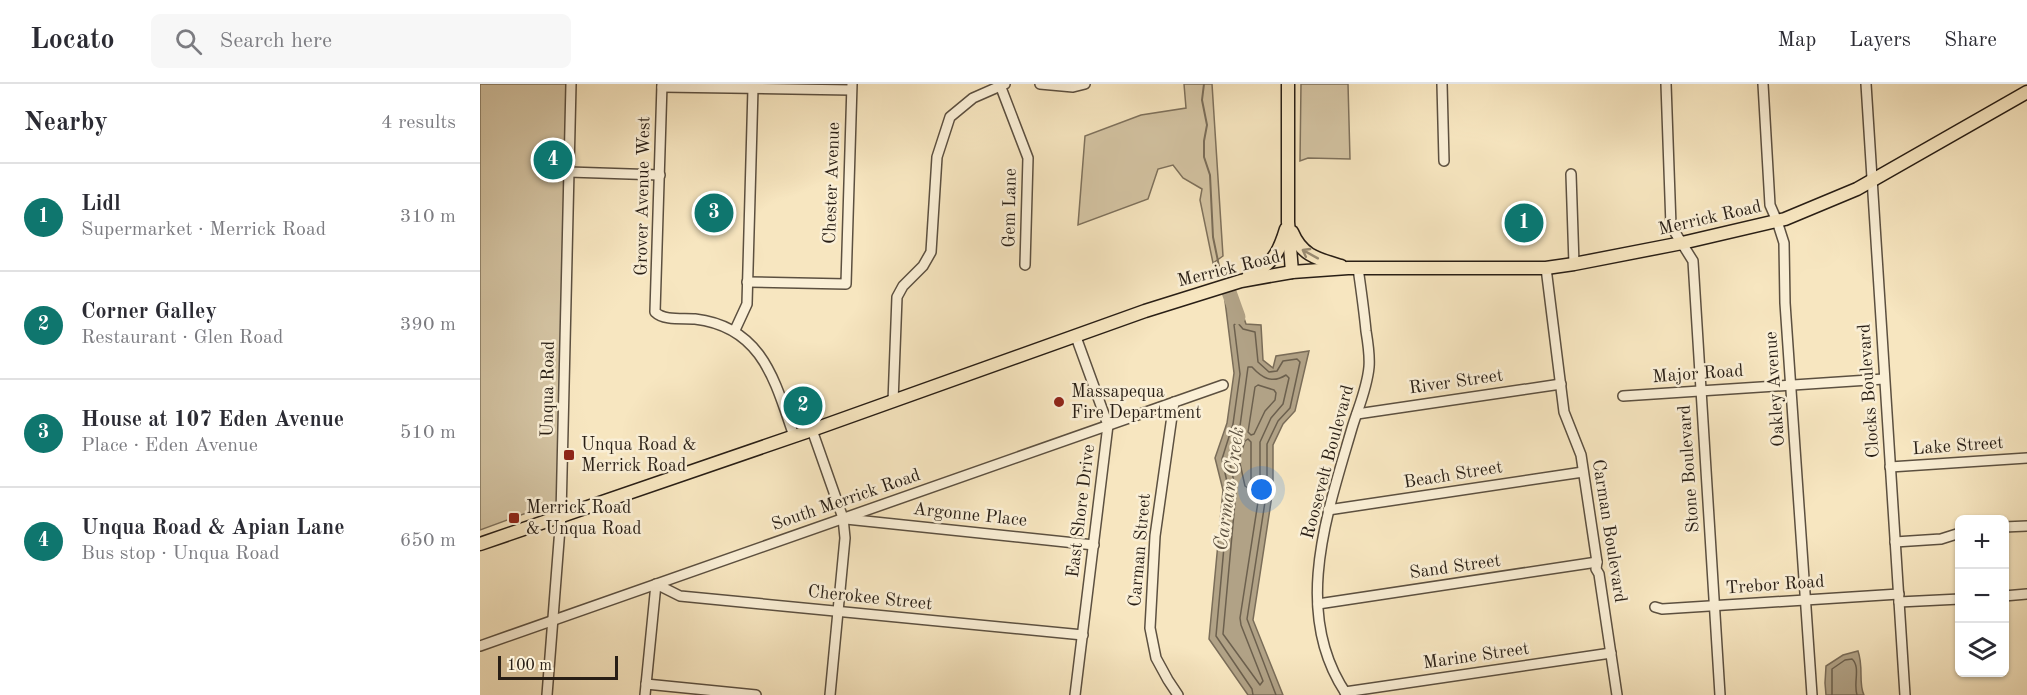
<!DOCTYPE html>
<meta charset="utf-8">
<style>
body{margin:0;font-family:"Old Standard TT",serif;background:#f7f7f7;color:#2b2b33}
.controls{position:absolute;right:18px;bottom:18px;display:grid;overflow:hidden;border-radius:9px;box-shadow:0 2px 4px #0004}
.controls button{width:54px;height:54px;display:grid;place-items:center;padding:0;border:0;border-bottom:2px solid #e1e1e2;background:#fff;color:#2b2b33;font:30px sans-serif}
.scale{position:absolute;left:18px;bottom:15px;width:120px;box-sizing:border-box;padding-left:6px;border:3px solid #281e15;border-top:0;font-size:16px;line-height:21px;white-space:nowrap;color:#281e15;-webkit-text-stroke:4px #faefd6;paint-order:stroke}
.you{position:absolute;left:782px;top:406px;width:21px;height:21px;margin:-15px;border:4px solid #fff;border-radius:50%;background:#1a73e8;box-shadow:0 0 0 9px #1a73e833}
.badge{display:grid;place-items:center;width:39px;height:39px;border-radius:50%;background:#0f766e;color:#fff;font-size:20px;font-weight:700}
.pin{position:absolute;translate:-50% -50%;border:3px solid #fff;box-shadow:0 2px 6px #0006}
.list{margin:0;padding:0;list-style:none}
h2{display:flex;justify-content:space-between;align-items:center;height:78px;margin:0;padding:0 24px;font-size:26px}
h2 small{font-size:20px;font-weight:400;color:#7c7c81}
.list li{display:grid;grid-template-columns:39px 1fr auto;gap:18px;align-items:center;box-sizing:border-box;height:108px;padding:0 24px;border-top:2px solid #e1e1e2}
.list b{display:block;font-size:22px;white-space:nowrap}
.list p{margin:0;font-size:20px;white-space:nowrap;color:#7c7c81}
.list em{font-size:20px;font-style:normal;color:#7c7c81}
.icon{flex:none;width:33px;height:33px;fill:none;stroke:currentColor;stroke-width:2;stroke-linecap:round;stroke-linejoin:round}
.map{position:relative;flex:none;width:1547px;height:611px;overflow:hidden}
header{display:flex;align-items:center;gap:36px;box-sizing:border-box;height:84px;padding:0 30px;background:#fff;border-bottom:2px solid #e1e1e2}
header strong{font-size:28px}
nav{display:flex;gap:33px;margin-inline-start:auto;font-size:21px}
.search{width:420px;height:54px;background:#f7f7f7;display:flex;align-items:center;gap:15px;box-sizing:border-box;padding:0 21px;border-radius:9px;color:#7c7c81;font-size:22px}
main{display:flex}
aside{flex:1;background:#fff}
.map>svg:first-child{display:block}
.green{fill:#d4c4a3;stroke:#7e715c;stroke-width:1.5}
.water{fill:#b1a286;stroke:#7a6d59;stroke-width:1.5}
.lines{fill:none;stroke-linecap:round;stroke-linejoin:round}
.shore{stroke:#6c604e;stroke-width:1.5}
.stream{stroke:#7a6d59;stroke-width:2}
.river{stroke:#b1a286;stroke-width:15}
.minor-casing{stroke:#5c5040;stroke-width:12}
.major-casing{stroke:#281e15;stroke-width:15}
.minor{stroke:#faefd6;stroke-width:9}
.major{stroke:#f7e6c0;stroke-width:12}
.oneway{stroke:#9a8c73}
.poi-dot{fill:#8f2418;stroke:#faefd6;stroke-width:2}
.labels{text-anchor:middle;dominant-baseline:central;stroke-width:5;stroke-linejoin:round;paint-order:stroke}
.street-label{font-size:18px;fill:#281e15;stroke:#faefd6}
.poi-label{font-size:18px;fill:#281e15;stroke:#faefd6;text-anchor:start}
.water-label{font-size:20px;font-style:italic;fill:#5f5342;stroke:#faefd6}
</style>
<header>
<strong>Locato</strong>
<div class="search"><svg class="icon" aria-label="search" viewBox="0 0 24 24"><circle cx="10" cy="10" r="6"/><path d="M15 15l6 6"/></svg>Search here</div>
<nav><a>Map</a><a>Layers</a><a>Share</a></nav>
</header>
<main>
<aside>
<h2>Nearby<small>4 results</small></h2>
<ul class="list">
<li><span class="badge">1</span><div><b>Lidl</b><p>Supermarket · Merrick Road</p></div><em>310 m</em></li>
<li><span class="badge">2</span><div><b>Corner Galley</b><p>Restaurant · Glen Road</p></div><em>390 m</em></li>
<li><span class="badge">3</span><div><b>House at 107 Eden Avenue</b><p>Place · Eden Avenue</p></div><em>510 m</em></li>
<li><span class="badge">4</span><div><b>Unqua Road &amp; Apian Lane</b><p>Bus stop · Unqua Road</p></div><em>650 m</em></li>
</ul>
</aside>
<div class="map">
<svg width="1547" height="611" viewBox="0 0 1547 611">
<rect width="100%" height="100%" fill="#f7e6c0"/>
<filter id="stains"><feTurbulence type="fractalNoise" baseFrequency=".00333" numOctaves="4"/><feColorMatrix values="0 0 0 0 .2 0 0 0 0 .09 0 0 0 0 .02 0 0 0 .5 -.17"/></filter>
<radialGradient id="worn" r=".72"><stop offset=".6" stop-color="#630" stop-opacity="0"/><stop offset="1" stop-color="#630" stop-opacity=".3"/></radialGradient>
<g class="green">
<polygon points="0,0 88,0 79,417 0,446"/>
<polygon points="704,0 732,0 743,172 733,179 720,116 722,105 703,94 693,81 678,85 668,115 598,141 605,52 661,31 706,24"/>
<polygon points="821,0 868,0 870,75 828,74 820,77"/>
</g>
<g class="water">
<polygon points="757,214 766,240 781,241 783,276 793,284 796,272 829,267 815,327 803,340 793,361 793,405 773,536 803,611 768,611 729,555 743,406 735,374 747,339 754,289 745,217"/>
<path d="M1378 567C1384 584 1378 599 1384 611H1346L1345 599 1346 582 1363 571Z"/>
</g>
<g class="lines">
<g class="shore">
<path d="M768 283H772C782 294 792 300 806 291L809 294 803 320 791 334 780 358V405L760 534 761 541 783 597 780 601 743 550 756 407 749 375 760 342Z"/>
<polygon points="778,301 794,306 796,309 795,316 785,327 774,350 771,351 768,348 775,303"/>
<polygon points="768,355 771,358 771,401 768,404 765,402 759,375 765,357"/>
<polyline points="773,611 772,605 736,552 749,407 742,375 753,340 760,290 754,241 757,238 763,245 775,248 778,278 789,288 797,287 803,277 817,275 820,278 810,324 798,337 787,360 787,405 767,535 796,611"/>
<path d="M1352 611V585L1365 576 1372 575C1381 583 1373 599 1377 611"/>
</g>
<polyline class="stream" points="724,0 722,16 727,41 724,57 724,73 730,91 733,153 739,182"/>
<polyline class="river" points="749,208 758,233"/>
<defs>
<g id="minor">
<path d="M182 0 175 228C184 237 203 234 215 235 283 243 295 298 314 352"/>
<polyline points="560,0 593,3 605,0"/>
<polyline points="962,0 964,77"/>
<polyline points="1186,0 1191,142 1213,177 1240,611"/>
<polyline points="1283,0 1290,121 1297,137 1304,159 1305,219 1332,611"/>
<polyline points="1386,0 1425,611"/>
<polyline points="520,1 548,74 545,181"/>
<polyline points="182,3 371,6"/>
<polyline points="89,88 180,91"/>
<polyline points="1091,90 1094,180"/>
<polyline points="1066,184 1084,328 1101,371 1117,478 1116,485 1119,490 1137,611"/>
<polyline points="267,198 366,200 372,0"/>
<polyline points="255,246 267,220 273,4"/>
<polyline points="1143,312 1404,295"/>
<polyline points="413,318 417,213 423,202 443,182 451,168 457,73 470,33 493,14 525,0"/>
<polyline points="694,318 675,452 670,544 676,574 688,596 698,611"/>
<polyline points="877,330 1081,300"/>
<polyline points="332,346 363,434 365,454 350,611"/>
<polyline points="1410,383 1547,374"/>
<polyline points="848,426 1103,388"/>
<polyline points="366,435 614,461"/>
<polyline points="1524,443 1547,442"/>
<polyline points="1415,458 1461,455 1480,449"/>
<polyline points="1524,512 1547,510"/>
<polyline points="1419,518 1480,515"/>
<polyline points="838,520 1117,478"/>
<polyline points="1175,523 1182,525 1419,510"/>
<polyline points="0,562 743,301"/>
<polyline points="166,600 276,611"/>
<polyline points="865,608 1131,569"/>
<polyline points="67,611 81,431 91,0"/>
<polyline points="165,611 176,500 200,512 603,551"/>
<polyline points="595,611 628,341 596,253"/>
<path d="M867 611C811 530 847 430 872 344 878 324 887 305 889 283 890 271 888 259 886 247 884 226 881 205 878 184"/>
</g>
<g id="major">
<polyline points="808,0 808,138 812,188"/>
<path d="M812 148C822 172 838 175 861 182"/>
<path d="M768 193C792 179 798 172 806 145"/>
<polyline points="0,460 332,346 665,227 761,197 812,188 868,184 1066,184 1094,180 1202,159 1305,135 1377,105 1547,8"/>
</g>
</defs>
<use href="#minor" class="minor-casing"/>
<use href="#major" class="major-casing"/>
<use href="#minor" class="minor"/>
<use href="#major" class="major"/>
</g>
<defs><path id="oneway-shaft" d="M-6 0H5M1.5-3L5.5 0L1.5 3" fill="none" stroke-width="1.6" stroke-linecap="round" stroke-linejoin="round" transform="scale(1.5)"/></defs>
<use class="oneway" href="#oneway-shaft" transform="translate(830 170) rotate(-151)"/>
<g class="poi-dot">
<circle cx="579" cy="318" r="6"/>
<rect x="83" y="365" width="12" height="12" rx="3"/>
<rect x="28" y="428" width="12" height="12" rx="3"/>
</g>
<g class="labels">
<g class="street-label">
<text transform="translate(352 99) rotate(-88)">Chester Avenue</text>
<text transform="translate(163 112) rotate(-89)">Grover Avenue West</text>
<text transform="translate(530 124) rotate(-89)">Gem Lane</text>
<text transform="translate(1230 134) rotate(-13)">Merrick Road</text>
<text transform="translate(749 185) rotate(-14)">Merrick Road</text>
<text transform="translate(1218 290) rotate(-4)">Major Road</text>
<text transform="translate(976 298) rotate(-8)">River Street</text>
<text transform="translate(68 305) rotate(-89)">Unqua Road</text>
<text transform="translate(1295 305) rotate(-94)">Oakley Avenue</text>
<text transform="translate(1389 307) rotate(-94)">Clocks Boulevard</text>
<text transform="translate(1478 362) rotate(-4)">Lake Street</text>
<text transform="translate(848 378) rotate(-75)">Roosevelt Boulevard</text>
<text transform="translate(1209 385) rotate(-94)">Stone Boulevard</text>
<text transform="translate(973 391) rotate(-9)">Beach Street</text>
<text transform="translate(366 416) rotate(-19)">South Merrick Road</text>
<text transform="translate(601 427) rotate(-83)">East Shore Drive</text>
<text transform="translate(490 431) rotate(6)">Argonne Place</text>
<text transform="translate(1129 447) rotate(81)">Carman Boulevard</text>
<text transform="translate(660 466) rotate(-85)">Carman Street</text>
<text transform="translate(975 483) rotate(-8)">Sand Street</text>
<text transform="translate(1295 501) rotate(-4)">Trebor Road</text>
<text transform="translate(390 514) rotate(6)">Cherokee Street</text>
<text transform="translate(996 572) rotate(-8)">Marine Street</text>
</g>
<g class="poi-label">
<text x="591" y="308">Massapequa<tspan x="591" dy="21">Fire Department</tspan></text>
<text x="101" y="361">Unqua Road &amp;<tspan x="101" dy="21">Merrick Road</tspan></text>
<text x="46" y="424">Merrick Road<tspan x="46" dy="21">&amp; Unqua Road</tspan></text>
</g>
<g class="water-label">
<text transform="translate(750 405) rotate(-82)">Carman Creek</text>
</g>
</g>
<rect width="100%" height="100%" filter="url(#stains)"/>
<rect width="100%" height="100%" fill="url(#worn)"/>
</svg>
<div class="controls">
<button>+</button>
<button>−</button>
<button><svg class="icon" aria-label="layers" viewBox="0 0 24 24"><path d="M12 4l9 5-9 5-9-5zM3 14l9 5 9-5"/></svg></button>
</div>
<div class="scale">100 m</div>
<div class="you"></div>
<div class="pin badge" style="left:1044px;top:139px">1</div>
<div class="pin badge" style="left:323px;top:322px">2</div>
<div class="pin badge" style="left:234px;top:129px">3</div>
<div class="pin badge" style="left:73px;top:76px">4</div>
</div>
</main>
